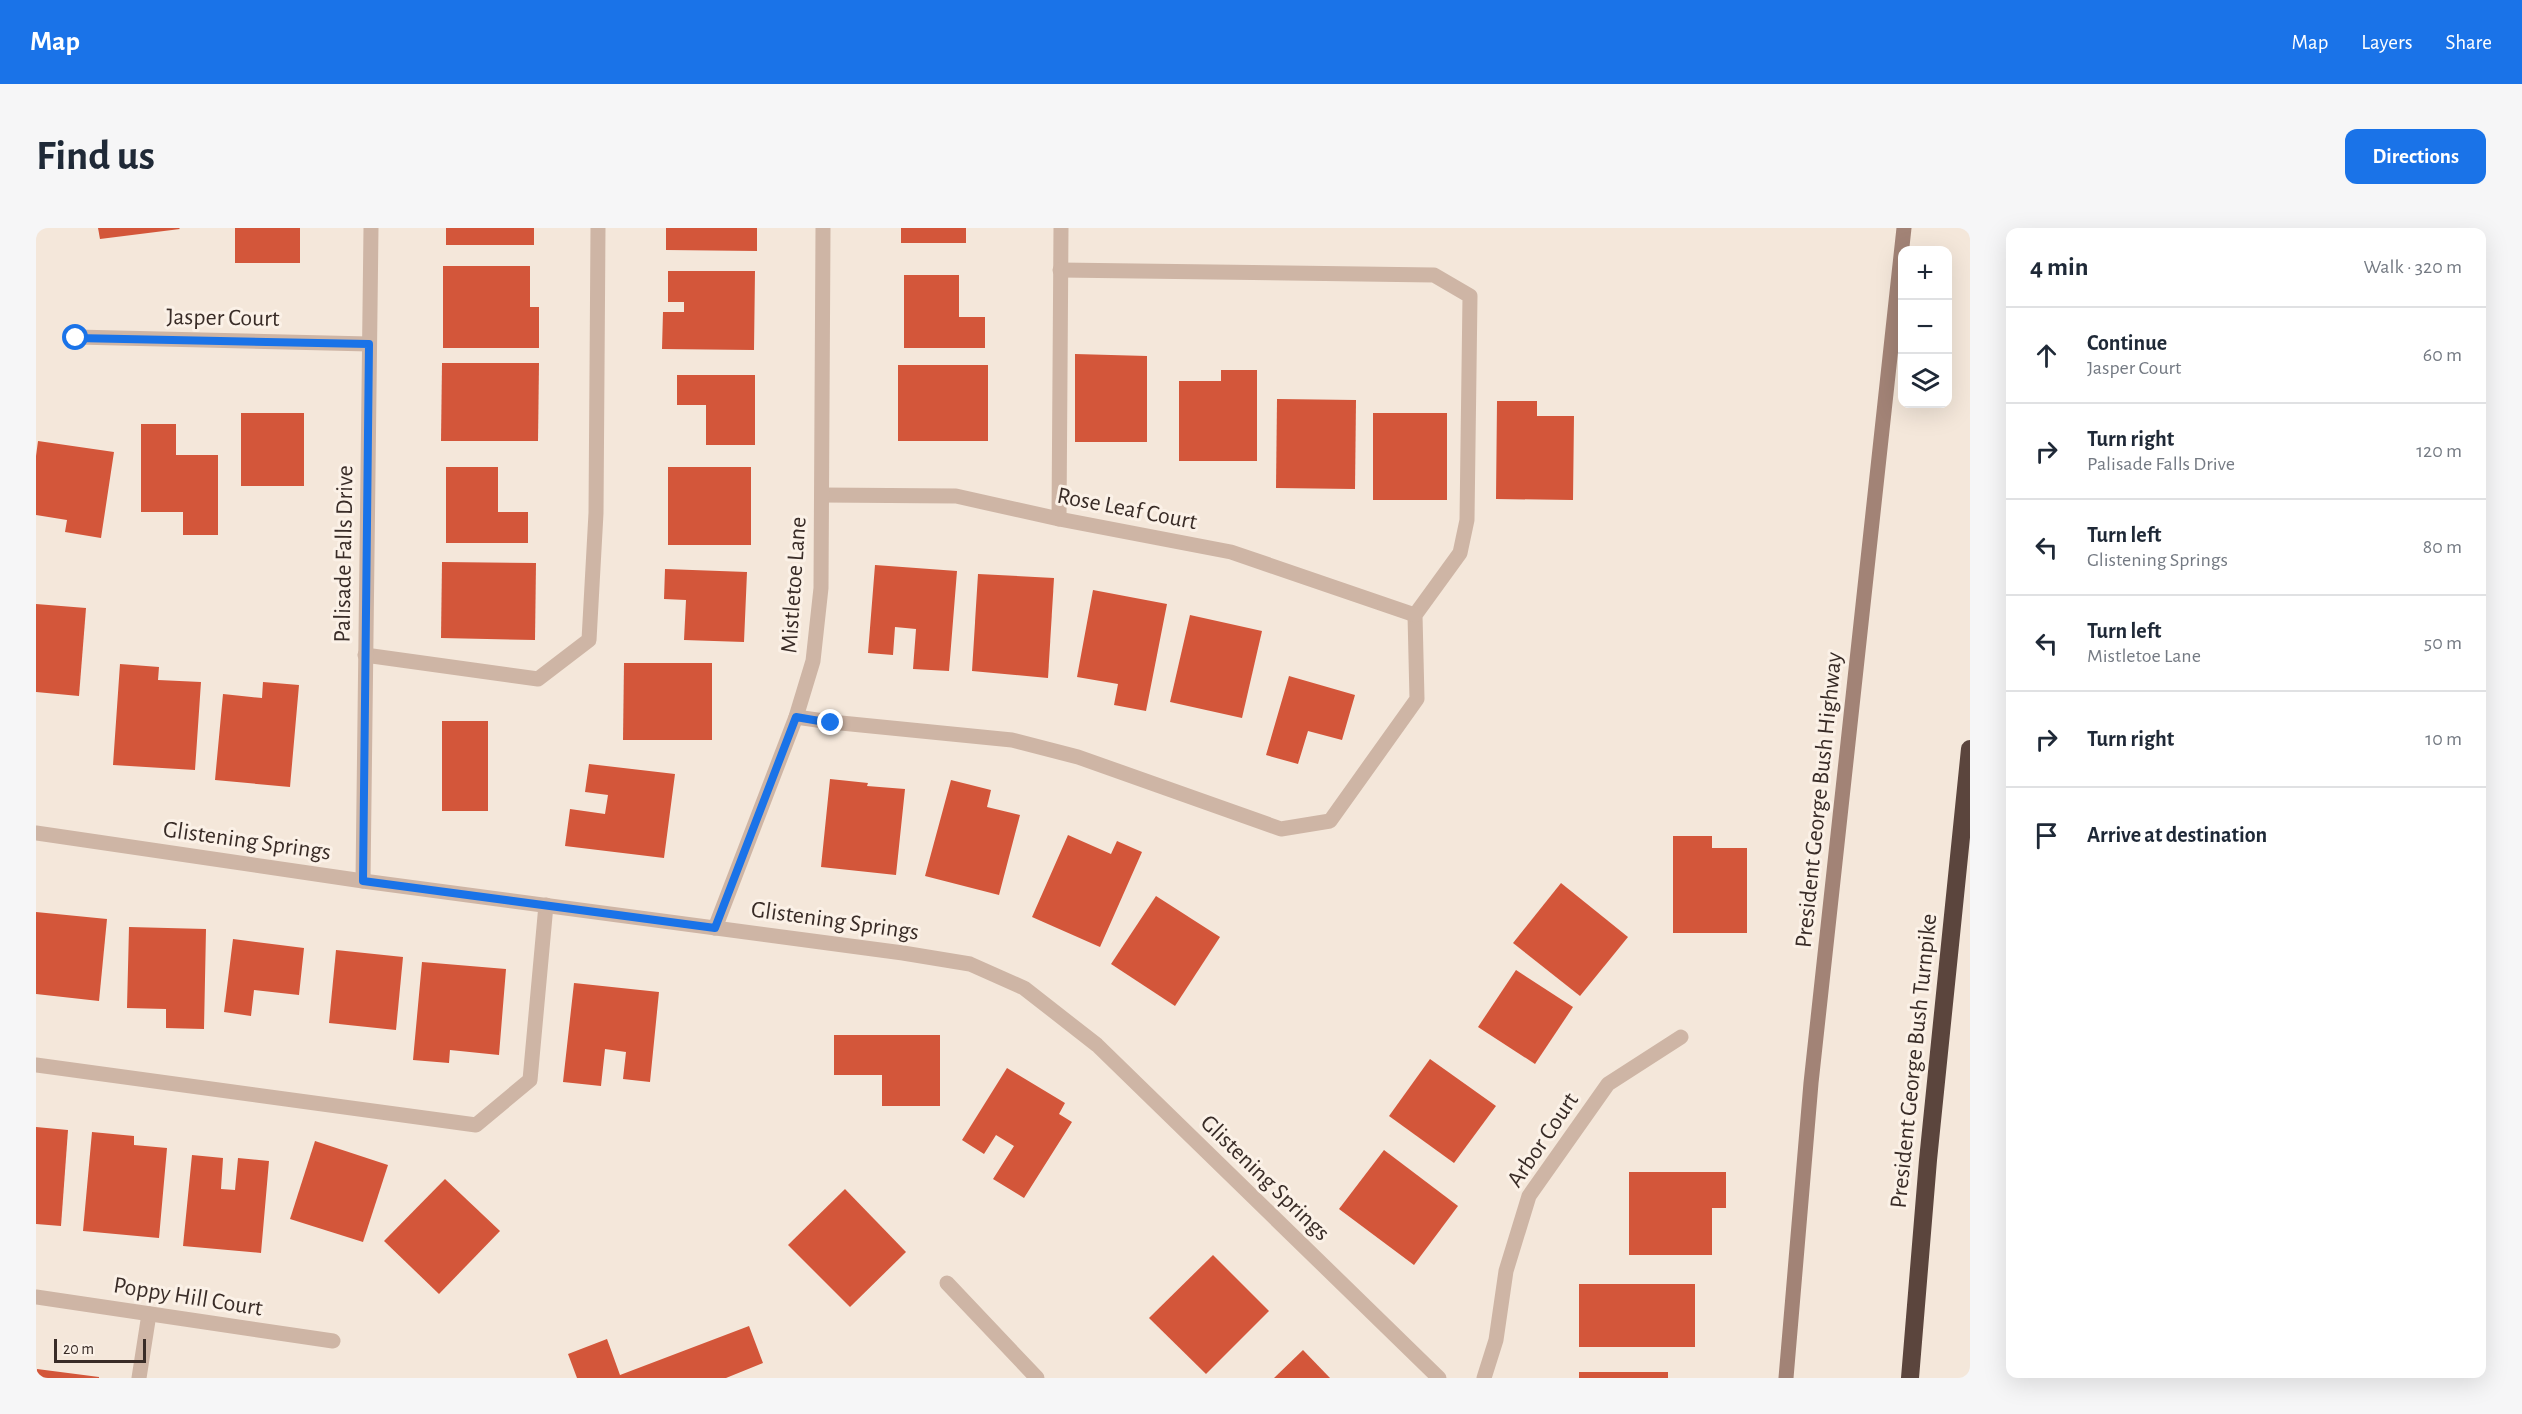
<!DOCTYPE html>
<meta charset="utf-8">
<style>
body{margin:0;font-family:"Alegreya Sans",sans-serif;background:#f6f6f7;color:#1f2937}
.controls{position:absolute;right:18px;top:18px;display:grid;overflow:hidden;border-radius:12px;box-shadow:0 6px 24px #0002}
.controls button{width:54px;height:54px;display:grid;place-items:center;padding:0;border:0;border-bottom:2px solid #e0e1e3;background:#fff;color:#1f2937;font:30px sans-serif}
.scale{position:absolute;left:18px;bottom:15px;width:92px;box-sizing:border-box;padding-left:6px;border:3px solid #392c27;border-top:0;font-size:16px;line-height:21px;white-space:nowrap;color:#392c27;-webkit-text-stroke:4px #fbf1e7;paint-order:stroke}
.stop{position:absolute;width:18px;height:18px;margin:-14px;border:4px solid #1a73e8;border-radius:50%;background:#fff}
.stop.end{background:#1a73e8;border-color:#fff;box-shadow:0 2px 6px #0008}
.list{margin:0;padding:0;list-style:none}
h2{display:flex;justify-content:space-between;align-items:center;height:78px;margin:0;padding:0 24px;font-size:26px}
h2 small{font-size:20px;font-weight:400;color:#747a83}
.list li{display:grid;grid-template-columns:39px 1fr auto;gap:18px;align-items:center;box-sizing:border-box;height:96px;padding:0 24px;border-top:2px solid #e0e1e3}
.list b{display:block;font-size:22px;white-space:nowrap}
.list p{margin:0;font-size:20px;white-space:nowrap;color:#747a83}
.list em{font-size:20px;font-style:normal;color:#747a83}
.icon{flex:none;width:33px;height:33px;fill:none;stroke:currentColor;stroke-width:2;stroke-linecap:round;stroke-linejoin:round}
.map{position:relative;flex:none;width:1934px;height:1150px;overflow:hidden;border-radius:12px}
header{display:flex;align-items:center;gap:36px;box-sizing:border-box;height:84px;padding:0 30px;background:#1a73e8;color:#fff}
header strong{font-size:28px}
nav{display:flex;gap:33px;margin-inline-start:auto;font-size:21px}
.intro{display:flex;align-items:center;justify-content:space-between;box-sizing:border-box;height:144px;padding:0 36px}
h1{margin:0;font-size:42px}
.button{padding:15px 27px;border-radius:12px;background:#1a73e8;color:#fff;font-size:21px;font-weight:700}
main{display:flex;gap:36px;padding:0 36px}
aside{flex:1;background:#fff;border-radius:12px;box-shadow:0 6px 24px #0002}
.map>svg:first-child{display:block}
.building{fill:#d3563a}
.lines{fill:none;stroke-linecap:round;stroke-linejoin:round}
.service{stroke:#ceb5a5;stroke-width:15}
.minor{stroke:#ceb5a5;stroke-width:15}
.secondary{stroke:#a28376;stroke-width:15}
.motorway{stroke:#5b453d;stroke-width:18}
.route{stroke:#1a73e8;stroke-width:8}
.labels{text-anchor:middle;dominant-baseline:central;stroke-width:6;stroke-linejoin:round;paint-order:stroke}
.street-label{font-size:24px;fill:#392c27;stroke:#fbf1e7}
</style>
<header>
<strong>Map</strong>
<nav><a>Map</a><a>Layers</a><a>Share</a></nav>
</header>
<div class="intro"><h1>Find us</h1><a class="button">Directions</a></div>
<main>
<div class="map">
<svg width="1934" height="1150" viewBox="0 0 1934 1150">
<rect width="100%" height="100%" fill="#f4e7da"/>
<g class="building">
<polygon points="62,0 143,0 144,1 64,11"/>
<rect x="199" y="0" width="65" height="35"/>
<rect x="410" y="0" width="88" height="17"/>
<polygon points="630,0 721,0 721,23 630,22"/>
<rect x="865" y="0" width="65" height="15"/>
<polygon points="407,38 494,38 494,79 503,79 503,120 407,120"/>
<polygon points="632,43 719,43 718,122 626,121 627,84 648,84 648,74 632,74"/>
<polygon points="868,47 923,47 923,89 949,89 949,120 868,120"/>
<polygon points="1039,126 1111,128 1111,214 1039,214"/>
<polygon points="406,135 503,135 502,213 405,213"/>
<rect x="862" y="137" width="90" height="76"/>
<polygon points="1185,142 1221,142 1221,233 1143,233 1143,153 1185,153"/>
<polygon points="641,147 719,147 719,217 670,217 670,177 641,177"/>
<polygon points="1241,171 1320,172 1319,261 1240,260"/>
<polygon points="1461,173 1501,173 1501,188 1538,188 1537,272 1460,271"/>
<rect x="205" y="185" width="63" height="73"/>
<rect x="1337" y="185" width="74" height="87"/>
<polygon points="105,196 140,196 140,227 182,227 182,307 147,307 147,284 105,284"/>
<polygon points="2,213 78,224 65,310 29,304 31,292 0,287 0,228"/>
<polygon points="410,239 462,239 462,284 492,284 492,315 410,315"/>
<rect x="632" y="239" width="83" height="78"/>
<polygon points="406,334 500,335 499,412 405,410"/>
<polygon points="839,337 921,343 913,443 877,441 880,401 859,399 857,427 832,425"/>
<polygon points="629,341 711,344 708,414 648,412 650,372 628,371"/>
<polygon points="942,346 1018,350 1012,450 936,443"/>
<polygon points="1057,362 1131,376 1110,483 1078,477 1082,456 1041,449"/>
<polygon points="0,376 50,380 43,468 0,464"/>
<polygon points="1154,387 1226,403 1206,490 1134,474"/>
<polygon points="588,435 676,435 676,512 587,512"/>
<polygon points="84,436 123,439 122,452 165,454 159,542 77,537"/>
<polygon points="1253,448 1319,467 1306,512 1272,503 1262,536 1230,527"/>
<polygon points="227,454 263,457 254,559 179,552 187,466 226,470"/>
<rect x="406" y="493" width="46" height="90"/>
<polygon points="553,536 639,546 628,630 529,618 534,581 569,586 572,567 549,564"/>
<polygon points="794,551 832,555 831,558 869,561 860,647 785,639"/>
<polygon points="915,552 955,562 951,579 984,587 963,667 889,648"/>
<polygon points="1032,607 1075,626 1081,613 1106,624 1064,719 996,689"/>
<polygon points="1637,608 1676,608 1676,620 1711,620 1711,705 1637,705"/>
<polygon points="1525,655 1592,709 1544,768 1477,715"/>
<polygon points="1120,668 1184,709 1139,778 1075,736"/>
<polygon points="0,684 71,691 63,773 0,766"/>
<polygon points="93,699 170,701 168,801 130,800 130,781 91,780"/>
<polygon points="197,711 268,720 263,767 218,762 215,788 188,784"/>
<polygon points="300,722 367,729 360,802 293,795"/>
<polygon points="386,734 470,741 463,827 414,822 413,835 377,832"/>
<polygon points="1480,742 1537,779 1499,836 1442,799"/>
<polygon points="538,755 623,764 614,854 587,851 590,824 569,821 565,858 527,854"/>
<polygon points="798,807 904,807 904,878 846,878 846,847 798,847"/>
<polygon points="1394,831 1460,878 1418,935 1353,888"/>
<polygon points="971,840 1029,875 1023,886 1036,894 988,970 957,951 978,918 960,907 948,926 926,912"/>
<polygon points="0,899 32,902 25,998 0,996"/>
<polygon points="56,904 98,908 98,917 131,920 123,1010 47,1003"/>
<polygon points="279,913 352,937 327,1014 254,991"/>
<polygon points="1348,922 1422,978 1378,1037 1303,981"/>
<polygon points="156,927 187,930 185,961 199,962 202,930 233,933 225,1025 147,1018"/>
<polygon points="1593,944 1690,944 1690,980 1676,980 1676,1027 1593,1027"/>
<polygon points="409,951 464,1003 403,1066 348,1013"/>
<polygon points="809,961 870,1024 814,1079 752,1017"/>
<polygon points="1177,1027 1233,1083 1170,1146 1113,1090"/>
<rect x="1543" y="1056" width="116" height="63"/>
<polygon points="713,1098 727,1135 690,1150 541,1150 532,1126 571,1111 584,1147"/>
<polygon points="1267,1122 1294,1150 1238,1150"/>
<polygon points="1,1141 63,1149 63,1150 0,1150"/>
<rect x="1543" y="1144" width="89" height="6"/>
</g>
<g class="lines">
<g class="service">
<polyline points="1023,291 1025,0"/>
<polyline points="329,427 502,451 553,412 560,285 562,0"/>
<polyline points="760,489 795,494 976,512 1042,529 1245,601 1294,593 1381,471 1379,387 1424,325 1431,292 1434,68 1398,47 1024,42"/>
<polyline points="0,837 440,897 494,852 510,677"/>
<polyline points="911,1055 1001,1150"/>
<polyline points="103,1150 113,1086"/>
</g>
<g class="minor">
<polyline points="40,109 333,116"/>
<polyline points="786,267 920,268 1023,291 1195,324 1379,387"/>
<polyline points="0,605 327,653 867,725 934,736 988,760 1061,817 1403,1150"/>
<polyline points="327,653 335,0"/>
<polyline points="679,700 760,489 777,433 785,360 787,0"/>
<polyline points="0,1069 297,1113"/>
<polyline points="1448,1150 1460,1112 1470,1043 1493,968 1572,856 1645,809"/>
</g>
<polyline class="secondary" points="1750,1150 1775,855 1868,0"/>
<polyline class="motorway" points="1874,1150 1892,932 1934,521"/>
</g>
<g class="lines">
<polyline class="route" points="40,110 333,116 327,653 679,700 760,489 795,495"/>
</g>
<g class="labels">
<g class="street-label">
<text transform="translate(187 90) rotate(1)">Jasper Court</text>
<text transform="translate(1091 281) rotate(11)">Rose Leaf Court</text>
<text transform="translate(308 326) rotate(-89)">Palisade Falls Drive</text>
<text transform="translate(758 357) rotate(-86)">Mistletoe Lane</text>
<text transform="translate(1783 572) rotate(-84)">President George Bush Highway</text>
<text transform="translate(211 613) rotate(8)">Glistening Springs</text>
<text transform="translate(799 693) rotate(8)">Glistening Springs</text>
<text transform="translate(1878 833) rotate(-84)">President George Bush Turnpike</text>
<text transform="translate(1507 912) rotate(-56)">Arbor Court</text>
<text transform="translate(1229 950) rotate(44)">Glistening Springs</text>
<text transform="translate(152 1069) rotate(9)">Poppy Hill Court</text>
</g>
</g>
</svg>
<div class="controls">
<button>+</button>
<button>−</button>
<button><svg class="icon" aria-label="layers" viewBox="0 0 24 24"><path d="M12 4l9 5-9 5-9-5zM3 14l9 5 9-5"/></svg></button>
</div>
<div class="scale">20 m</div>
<div class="stop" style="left:40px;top:110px"></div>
<div class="stop end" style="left:795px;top:495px"></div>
</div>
<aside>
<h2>4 min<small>Walk · 320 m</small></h2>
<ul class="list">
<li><svg class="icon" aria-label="ahead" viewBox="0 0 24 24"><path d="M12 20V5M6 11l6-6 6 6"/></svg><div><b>Continue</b><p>Jasper Court</p></div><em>60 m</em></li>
<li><svg class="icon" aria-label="right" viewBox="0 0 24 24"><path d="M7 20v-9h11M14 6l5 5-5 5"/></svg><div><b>Turn right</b><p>Palisade Falls Drive</p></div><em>120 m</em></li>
<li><svg class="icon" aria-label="left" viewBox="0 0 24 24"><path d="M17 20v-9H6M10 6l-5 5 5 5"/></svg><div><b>Turn left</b><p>Glistening Springs</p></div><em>80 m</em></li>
<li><svg class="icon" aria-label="left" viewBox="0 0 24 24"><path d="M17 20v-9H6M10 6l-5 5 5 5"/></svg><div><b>Turn left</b><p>Mistletoe Lane</p></div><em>50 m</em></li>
<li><svg class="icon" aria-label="right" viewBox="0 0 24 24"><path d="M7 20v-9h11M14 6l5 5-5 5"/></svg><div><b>Turn right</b></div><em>10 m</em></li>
<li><svg class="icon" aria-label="arrive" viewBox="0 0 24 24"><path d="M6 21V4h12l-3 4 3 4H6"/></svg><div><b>Arrive at destination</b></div></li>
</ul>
</aside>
</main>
